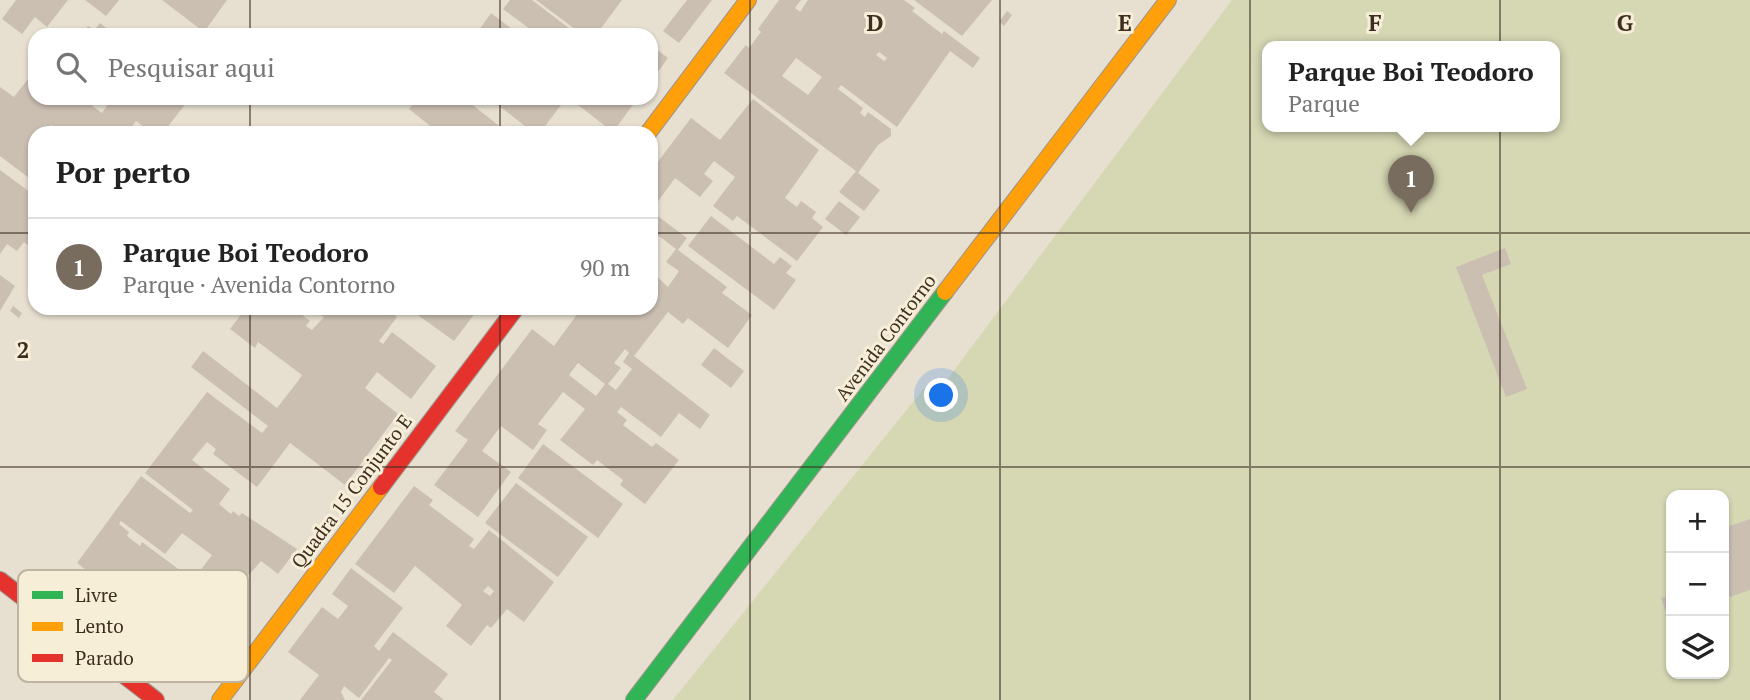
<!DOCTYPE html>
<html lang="pt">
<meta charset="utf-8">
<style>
body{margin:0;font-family:"PT Serif",serif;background:#f6f6f6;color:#222}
.controls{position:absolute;right:21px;bottom:21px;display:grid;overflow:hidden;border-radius:14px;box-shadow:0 2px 5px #0004}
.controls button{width:63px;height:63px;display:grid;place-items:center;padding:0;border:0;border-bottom:2px solid #e0e0e0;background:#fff;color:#222;font:35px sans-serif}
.you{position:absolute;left:942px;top:396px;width:24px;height:24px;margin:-18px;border:5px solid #fff;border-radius:50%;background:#1a73e8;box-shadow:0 0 0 10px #1a73e833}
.badge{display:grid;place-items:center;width:46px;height:46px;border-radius:50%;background:#786c5e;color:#fff;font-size:23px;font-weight:700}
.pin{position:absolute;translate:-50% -58px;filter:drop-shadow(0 2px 4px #0008)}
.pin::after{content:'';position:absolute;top:37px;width:24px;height:21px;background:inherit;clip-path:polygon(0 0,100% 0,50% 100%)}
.popup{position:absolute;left:1262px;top:41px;width:298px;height:91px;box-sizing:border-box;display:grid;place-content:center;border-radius:14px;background:#fff;filter:drop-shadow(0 2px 5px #0005);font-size:23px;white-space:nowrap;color:#767676}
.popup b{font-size:26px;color:#222}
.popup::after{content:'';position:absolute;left:50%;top:100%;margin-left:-14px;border:14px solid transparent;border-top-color:#fff}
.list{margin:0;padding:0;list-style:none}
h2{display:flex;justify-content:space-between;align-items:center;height:91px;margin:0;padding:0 28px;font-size:30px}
h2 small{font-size:23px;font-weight:400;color:#767676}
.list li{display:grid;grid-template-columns:46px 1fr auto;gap:21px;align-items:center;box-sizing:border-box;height:98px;padding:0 28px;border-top:2px solid #e0e0e0}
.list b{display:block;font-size:26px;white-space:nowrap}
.list p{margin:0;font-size:23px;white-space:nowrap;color:#767676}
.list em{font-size:23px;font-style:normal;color:#767676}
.icon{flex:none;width:38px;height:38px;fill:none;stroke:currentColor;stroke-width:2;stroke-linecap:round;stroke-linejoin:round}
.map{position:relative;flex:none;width:1750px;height:700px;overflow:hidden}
.search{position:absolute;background:#fff;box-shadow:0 2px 5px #0004;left:28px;top:28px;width:630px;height:77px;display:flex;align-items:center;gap:18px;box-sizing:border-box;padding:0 24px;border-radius:21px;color:#767676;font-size:26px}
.panel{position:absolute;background:#fff;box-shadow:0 2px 5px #0004;left:28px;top:126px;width:630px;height:189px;border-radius:21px}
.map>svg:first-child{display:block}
.green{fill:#d6d7b3;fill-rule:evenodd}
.building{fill:#cbbfb2;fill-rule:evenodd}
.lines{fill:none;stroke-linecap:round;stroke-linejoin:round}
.fast-casing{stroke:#9c958a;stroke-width:18}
.slow-casing{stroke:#9c958a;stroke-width:18}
.jam-casing{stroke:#9c958a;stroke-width:18}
.fast{stroke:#30b455;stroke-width:16}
.slow{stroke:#ff9f0a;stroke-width:16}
.jam{stroke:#e5322d;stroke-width:16}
.grid{fill:none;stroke:#3d2e20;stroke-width:2;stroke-opacity:0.55}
.labels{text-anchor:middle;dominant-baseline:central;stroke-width:6;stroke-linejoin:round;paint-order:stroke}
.street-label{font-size:19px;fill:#3d2e20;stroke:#f7eed8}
.key{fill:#f7eed8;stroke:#bfb4a1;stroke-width:2}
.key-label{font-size:19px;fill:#3d2e20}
.grid-label{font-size:23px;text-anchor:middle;font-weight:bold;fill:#3d2e20;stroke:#f7eed8;stroke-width:6;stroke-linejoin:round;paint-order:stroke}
</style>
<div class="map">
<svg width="1750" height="700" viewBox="0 0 1750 700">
<rect width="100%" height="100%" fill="#e7e0d1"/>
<path class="green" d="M1232 0H1750V700H673L925 387 937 393ZM1268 47H1554V127H1268ZM1671 495H1724V674H1671Z"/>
<g class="building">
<polygon points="16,0 68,0 47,27 35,17 22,34 2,19"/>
<polygon points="85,0 119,0 106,16"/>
<polygon points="162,0 227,0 204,32"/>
<polygon points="510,0 532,0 578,35 538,35 503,9"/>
<polygon points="536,0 622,0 596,35 583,35"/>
<polygon points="687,0 712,0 679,43 663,31"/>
<path d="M779 0H801L795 8 800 12 808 0H904L915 8 912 11 942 34 944 31 980 58 973 68 950 51 897 127 841 85 838 89 863 108 860 113 865 117 868 112 891 129V136L878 145 858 173 880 190 864 211 839 192 856 171 724 73 746 45 749 48 761 32 758 29ZM879 52 887 58 884 61 876 55ZM796 58 822 77 808 95 782 76Z"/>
<polygon points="914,0 992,0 962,36"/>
<polygon points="1007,11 1012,15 1004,26 999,22"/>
<polygon points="491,13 520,35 486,35 479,30"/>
<polygon points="100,23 110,31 109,35 81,35 88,26 94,30"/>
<polygon points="651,45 668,58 651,81"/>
<polygon points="35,70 35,98 82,98 102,113 110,101 106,98 190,98 163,133 152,133 136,121 127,133 54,133 57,129 51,125 45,133 35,133 33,181 0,156 0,87 14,97"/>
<polygon points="418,98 464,98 508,133 439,133 409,109"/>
<polygon points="489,98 560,98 564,101 540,133 534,133"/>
<polygon points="569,98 638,98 613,132"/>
<path d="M753 99 819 150 785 198 797 207 801 201 816 212 812 218 823 227 797 261 737 216 733 221 713 206 735 177 714 161 704 174 713 181 700 197 675 178 651 211 687 238 678 250 727 287 722 293 752 315 728 348 688 318 683 324 668 312 634 356 710 415 700 429 679 413 661 437 621 407 617 412 627 420 623 425 652 447 656 443 679 460 645 504 620 485 623 480 597 460 593 465 560 440 585 409 563 392 538 424 547 430 533 450 501 426 482 451 511 472 478 517 434 485 468 440 455 431 532 329 554 346 578 313 572 308H651V271L668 287 679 271 666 262 676 249 651 230V171L691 118 720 140ZM625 349 629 353 623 362 632 369 616 390 608 384 621 368 614 363ZM578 363 605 384 596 396 569 375Z"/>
<polygon points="0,170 31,193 35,187 35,251 24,242 17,251 7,244 0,254"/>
<polygon points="839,201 860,217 846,235 825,219"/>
<polygon points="711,216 774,264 780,257 792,266 786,273 796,280 774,310 688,246"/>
<polygon points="1505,248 1511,264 1482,275 1527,389 1506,397 1456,267"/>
<polygon points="0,275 15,286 0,311"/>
<polygon points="13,306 22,313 19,318 10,311"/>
<path d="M246 308H293L310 321 306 326 312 330 324 317 311 308H386L397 317 379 341 383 344 392 332 436 366 411 399 377 372 365 388 398 414 345 485 290 443 257 487 213 454 216 449 207 442 192 460 230 489 219 504 231 514 233 511 239 516 242 513 297 549 278 574 261 561 224 604 244 619 210 665 77 563 141 476 190 513 193 510 145 473 207 392 262 433 268 426 191 367 203 351 277 408 298 381 302 375 258 342 255 348 230 329ZM121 521 165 554 182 533 212 555 193 580 142 542 140 546 127 536 129 532 119 524Z"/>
<polygon points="408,308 479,308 454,341"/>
<polygon points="714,348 744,371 731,388 701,365"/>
<polygon points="543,444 623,504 598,538 518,478"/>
<polygon points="516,483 588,537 558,577 485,523"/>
<path d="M414 486 433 500 429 505 474 539 469 546 474 549 489 530 554 582 524 622 507 609 491 628 487 625 471 646 446 626 462 605 415 566 394 593 355 564ZM488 586 494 591 490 596 483 591Z"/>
<polygon points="1750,519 1750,590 1724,599 1724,528"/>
<polygon points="351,568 403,608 374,646 379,651 393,632 448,674 434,692 444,700 361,700 392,660 389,658 359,698 344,686 341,692 345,700 300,700 319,675 288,652 322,607 338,619 348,606 332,594"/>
<polygon points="1671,595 1671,627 1661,598"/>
</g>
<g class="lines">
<defs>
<polyline id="fast" points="634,700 945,292"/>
<g id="slow">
<polyline points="648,133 748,0"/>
<polyline points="945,292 1168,0"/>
<polyline points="220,700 381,487"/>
</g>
<g id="jam">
<polyline points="381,487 516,308"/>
<polyline points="0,580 156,700"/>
</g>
</defs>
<use href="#fast" class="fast-casing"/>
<use href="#slow" class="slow-casing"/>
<use href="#jam" class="jam-casing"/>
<use href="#fast" class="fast"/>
<use href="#slow" class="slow"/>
<use href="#jam" class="jam"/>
</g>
<path class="grid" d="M250 0V35M500 0V35M750 0V700M1000 0V700M1250 0V700M1500 0V700M250 98V133M500 98V133M0 233H35M651 233H1750M250 308V700M500 308V700M0 467H1750"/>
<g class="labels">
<g class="street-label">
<text transform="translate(885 337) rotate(-53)">Avenida Contorno</text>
<text transform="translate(351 491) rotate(-53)">Quadra 15 Conjunto E</text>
</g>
</g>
<rect x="18" y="570" width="230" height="112" rx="10" class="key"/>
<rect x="32" y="591" width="31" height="8" fill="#30b455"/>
<rect x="32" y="622" width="31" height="9" fill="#ff9f0a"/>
<rect x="32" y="654" width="31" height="8" fill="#e5322d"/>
<g class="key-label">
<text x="75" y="602">Livre</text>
<text x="75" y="633">Lento</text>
<text x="75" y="665">Parado</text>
</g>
<g class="grid-label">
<text x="875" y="31">D</text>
<text x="1125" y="31">E</text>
<text x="1375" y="31">F</text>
<text x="1625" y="31">G</text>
<text x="23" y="358">2</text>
</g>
</svg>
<div class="controls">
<button>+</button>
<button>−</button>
<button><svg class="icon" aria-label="layers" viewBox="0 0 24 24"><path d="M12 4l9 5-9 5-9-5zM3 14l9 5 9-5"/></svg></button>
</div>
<div class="you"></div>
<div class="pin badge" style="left:1411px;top:213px">1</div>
<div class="popup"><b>Parque Boi Teodoro</b>Parque</div>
<div class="search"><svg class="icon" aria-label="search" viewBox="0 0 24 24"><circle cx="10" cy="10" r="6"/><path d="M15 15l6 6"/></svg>Pesquisar aqui</div>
<section class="panel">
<h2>Por perto<small></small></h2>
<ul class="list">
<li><span class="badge">1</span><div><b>Parque Boi Teodoro</b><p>Parque · Avenida Contorno</p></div><em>90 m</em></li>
</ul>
</section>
</div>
